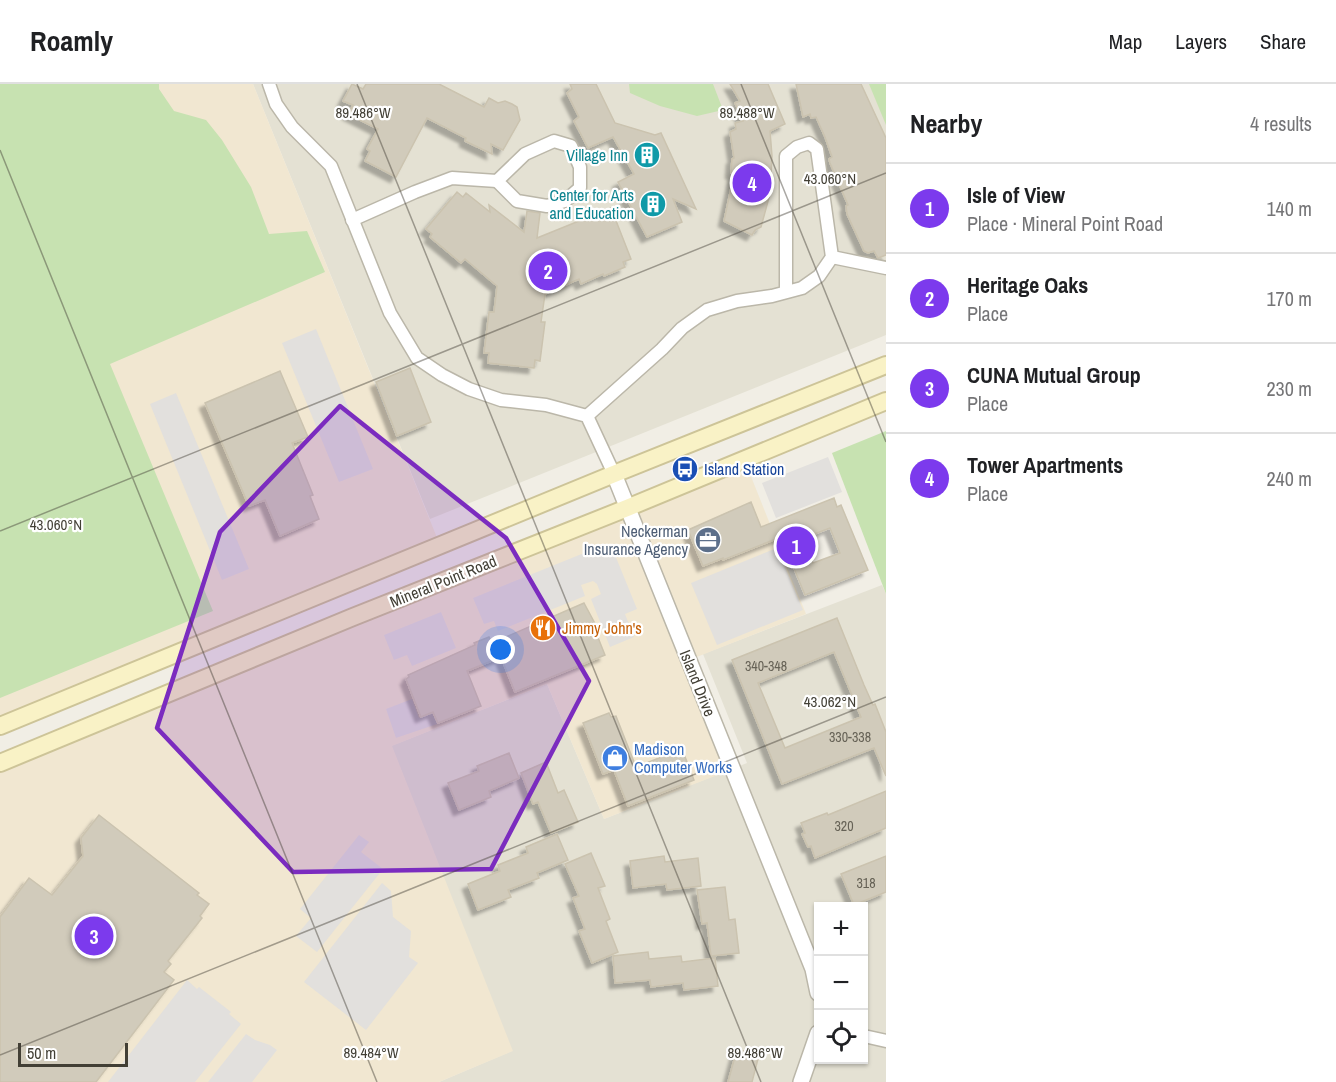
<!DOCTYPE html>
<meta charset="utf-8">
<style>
body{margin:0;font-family:"Archivo Narrow",sans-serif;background:#f2f2f2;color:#202124}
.controls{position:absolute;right:18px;bottom:18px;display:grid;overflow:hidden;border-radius:0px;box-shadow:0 2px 4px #0004}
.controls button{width:54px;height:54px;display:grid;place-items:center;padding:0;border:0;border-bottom:2px solid #e0e0e0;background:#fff;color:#202124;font:30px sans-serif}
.scale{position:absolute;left:18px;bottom:15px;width:110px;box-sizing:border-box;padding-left:6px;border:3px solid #423f35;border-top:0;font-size:16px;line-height:21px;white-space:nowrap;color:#423f35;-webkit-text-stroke:4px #fff;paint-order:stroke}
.you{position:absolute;left:501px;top:566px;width:21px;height:21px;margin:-15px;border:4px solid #fff;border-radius:50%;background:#1a73e8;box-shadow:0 0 0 9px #1a73e833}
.badge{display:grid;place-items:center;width:39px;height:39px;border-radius:50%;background:#7c3aed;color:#fff;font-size:20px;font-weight:700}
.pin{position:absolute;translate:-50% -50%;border:3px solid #fff;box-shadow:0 2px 6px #0006}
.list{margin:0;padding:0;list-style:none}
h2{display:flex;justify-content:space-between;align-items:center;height:78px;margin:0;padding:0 24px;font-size:26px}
h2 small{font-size:20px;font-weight:400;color:#757577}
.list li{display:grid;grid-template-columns:39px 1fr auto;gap:18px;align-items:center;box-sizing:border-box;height:90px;padding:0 24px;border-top:2px solid #e0e0e0}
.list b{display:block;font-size:22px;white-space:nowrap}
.list p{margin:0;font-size:20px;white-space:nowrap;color:#757577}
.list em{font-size:20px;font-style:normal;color:#757577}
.icon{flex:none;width:33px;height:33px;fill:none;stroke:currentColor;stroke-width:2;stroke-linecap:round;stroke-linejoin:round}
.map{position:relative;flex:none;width:886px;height:998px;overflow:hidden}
header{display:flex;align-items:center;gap:36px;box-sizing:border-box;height:84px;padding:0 30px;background:#fff;border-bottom:2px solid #e0e0e0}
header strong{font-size:28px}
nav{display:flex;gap:33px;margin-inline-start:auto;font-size:21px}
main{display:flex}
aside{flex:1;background:#fff}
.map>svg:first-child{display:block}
.residential{fill:#e4e1d3;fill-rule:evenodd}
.commercial{fill:#f1e7d1}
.green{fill:#c7e2b1}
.parking{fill:#e2e0dd}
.building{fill:#d1cbbb;stroke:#cbc3af;stroke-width:1.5;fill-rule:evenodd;filter:url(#shadow)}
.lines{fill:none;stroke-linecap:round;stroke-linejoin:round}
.minor-casing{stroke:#bbb7a9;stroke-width:15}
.tertiary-casing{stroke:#bbb7a9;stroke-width:18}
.secondary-casing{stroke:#cdc498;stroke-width:20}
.minor{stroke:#fff;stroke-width:12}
.tertiary{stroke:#fff;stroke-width:15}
.secondary{stroke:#f9f2c6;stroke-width:16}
.marked{fill:#7b2cbf;fill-opacity:0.2;stroke:#7b2cbf;stroke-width:4.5;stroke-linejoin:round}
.ticks{fill:none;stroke:#423f35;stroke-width:1.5;stroke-opacity:0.45}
.labels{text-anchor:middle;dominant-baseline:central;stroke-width:4.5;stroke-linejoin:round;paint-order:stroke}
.number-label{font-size:14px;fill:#666256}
.culture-label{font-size:16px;fill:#0d838f;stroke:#fff;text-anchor:end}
.transit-label{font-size:16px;fill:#164399;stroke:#fff;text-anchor:start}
.service-label{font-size:16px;fill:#4e5e75;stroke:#fff;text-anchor:end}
.street-label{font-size:16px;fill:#423f35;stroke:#fff}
.food-label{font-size:16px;fill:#c56008;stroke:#fff;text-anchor:start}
.shop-label{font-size:16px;fill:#366cbe;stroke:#fff;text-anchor:start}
.ticks-label{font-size:15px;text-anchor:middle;fill:#423f35;stroke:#fff;stroke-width:4.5;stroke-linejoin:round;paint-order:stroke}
</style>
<header>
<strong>Roamly</strong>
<nav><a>Map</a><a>Layers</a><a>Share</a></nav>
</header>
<main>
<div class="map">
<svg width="886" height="998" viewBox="0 0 886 998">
<defs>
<filter id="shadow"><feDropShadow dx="-5.5" dy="5.5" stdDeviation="1.5" flood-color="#0004"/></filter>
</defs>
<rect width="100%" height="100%" fill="#f1eee5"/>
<g class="residential">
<polygon points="253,0 886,0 886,251 430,435"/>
<path d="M882 501 886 510V998H439L512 967 391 662 547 600 604 735 747 679 703 570ZM818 822H864V976H818Z"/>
</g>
<g class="commercial">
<polygon points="0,0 253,0 440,461 0,642"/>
<polygon points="744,375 806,530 689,576 733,685 604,735 547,600 392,662 513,967 439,998 0,998 0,679"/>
</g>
<g class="green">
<polygon points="0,0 159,0 159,5 174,27 206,36 222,56 251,103 269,150 307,147 325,188 110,280 213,527 0,614"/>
<polygon points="629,0 713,0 723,26 697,32 660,22 630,9"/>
<polygon points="869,0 886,0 886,41"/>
<polygon points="886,347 886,510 832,369"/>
</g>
<g class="parking">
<polygon points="316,245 373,385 339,398 282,259"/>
<polygon points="176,309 249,485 222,496 150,320"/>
<polygon points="828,373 842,408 776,434 762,399"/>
<polygon points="599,463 603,470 613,466 637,525 625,530 634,553 610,563 591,515 601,510 597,500 593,497 581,501 585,512 498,547 494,537 484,540 473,514"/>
<polygon points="777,464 803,526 717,561 691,499"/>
<polygon points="441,528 456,564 412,582 407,571 394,576 384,551"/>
<polygon points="412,615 419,634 432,629 437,640 396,654 386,625"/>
<polygon points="359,751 369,758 361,768 383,785 317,868 296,852 311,834 300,825"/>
<polygon points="382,799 391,807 393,833 411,847 409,873 418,879 366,946 304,898"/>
<polygon points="187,896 197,905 199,903 231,928 229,930 241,940 195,998 108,998"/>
<polygon points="246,950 255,956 270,961 277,966 252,998 208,998"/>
</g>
<g class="building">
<polygon points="352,0 363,5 366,0 439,0 484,23 489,14 498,19 505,17 512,20 517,23 520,36 503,66 491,60 492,70 465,57 466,54 427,34 396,93 365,77 370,67 367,65 378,45 348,30 353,21 343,17"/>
<polygon points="570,0 596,0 615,39 655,51 661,49 696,125 673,115 682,138 647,153 618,98 634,90 613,53 588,64 574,37 579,33 567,9 572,5"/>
<polygon points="730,0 768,0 785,40 770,47 772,72 770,110 761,143 755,146 752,151 724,137 734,90 731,89 732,75 734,74 730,48 736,45 735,39 743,37 735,19 740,17"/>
<polygon points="796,0 861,0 886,54 886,171 878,174 874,167 868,169 864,167 847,130 846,122 848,121 830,79 829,75 832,73 825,53 816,33 811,34 810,30 803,33"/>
<polygon points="457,108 463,113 466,109 490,128 489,121 524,148 527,127 540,129 537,154 611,124 631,175 623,178 625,183 604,192 603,190 581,200 579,195 545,210 541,238 545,238 540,277 535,276 534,284 488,279 489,269 484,269 489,228 494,228 497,202 465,175 461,179 430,153 432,150 426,145"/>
<polygon points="410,284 431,338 397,352 376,298"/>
<polygon points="280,287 308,353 292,359 313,411 310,412 319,435 280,452 265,416 249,422 205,319"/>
<path d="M834 414 837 423 841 421 868 486 805 511 781 453 723 476V474L703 482 688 446 751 418 761 443ZM830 444 840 469 813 479 804 454Z"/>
<polygon points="584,519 598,545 595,546 605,571 515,608 501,573 467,587 481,622 438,639 433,628 421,633 406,595 409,593 408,591 475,561 474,559 489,553 492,559"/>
<path d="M837 534 864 601 873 621 875 620 886 648V692L874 664 782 700 732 576ZM834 568 861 633 785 664 758 599Z"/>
<polygon points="609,629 611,633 616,632 636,683 682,665 694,696 628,722 614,686 603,690 583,639"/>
<polygon points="509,669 519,694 489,707 491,713 459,726 448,699 479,687 477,682"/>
<polygon points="546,678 558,709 564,706 578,738 551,749 538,718 533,720 521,689"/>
<polygon points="886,707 886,744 815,774 811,762 808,763 802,750 805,749 801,739 827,729 828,731"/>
<polygon points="99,731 199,809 197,811 209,820 200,832 202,834 168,877 171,880 164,888 174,896 96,998 0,998 0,833 29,794 52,811 83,772 81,754"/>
<polygon points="557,750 568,776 537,789 539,794 508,806 511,813 478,826 468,800 500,787 498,781 528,769 526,763"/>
<polygon points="591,769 605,802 598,804 610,835 606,837 618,868 592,879 579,847 585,845 573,814 579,812 565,780"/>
<polygon points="664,772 665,778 698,774 701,802 667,806 666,800 633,804 630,777"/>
<polygon points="886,772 886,808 854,821 841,790"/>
<polygon points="725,803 729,836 735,835 739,869 711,872 707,839 702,840 697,806"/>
<polygon points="648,868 649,875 681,872 682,878 715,874 718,902 684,906 683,899 651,903 650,896 615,899 613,872"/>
<polygon points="737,965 759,971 752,998 728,998"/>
</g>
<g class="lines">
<defs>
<g id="minor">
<polyline points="269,0 276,20 292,43 331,82 390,229 417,274 442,291 469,305 501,316 546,321 587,332 614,390"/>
<polygon points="554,57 571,62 580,83 580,104 565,117 547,122 517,117 497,97 525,70"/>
<polyline points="352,136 415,108 452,94 497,97"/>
<polyline points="832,173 886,184"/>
<polyline points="587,332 662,265 682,244 707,226 737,217 772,212 802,204 819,192 832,173 817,65 809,59 797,63 786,72 786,208"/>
<polyline points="864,952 886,957"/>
</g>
<g id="tertiary">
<polyline points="614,390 813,885 818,909"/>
<polyline points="801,998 818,949"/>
</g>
<g id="secondary">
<polyline points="0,642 614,390 886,281"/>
<polyline points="0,679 353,533 627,424 886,317"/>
</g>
</defs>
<use href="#minor" class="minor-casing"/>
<use href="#tertiary" class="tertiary-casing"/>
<use href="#secondary" class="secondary-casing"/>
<use href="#minor" class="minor"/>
<use href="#tertiary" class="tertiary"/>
<use href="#secondary" class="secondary"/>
</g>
<path class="marked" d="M340 322 506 454 589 597 491 785 293 788 157 644 220 448Z"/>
<path class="ticks" d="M357 0 761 998M741 0 886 358M0 66 377 998M0 447 886 89M0 971 886 613"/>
<defs>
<symbol id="building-disc" viewBox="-11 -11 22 22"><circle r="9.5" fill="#0f9aa8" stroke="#fff"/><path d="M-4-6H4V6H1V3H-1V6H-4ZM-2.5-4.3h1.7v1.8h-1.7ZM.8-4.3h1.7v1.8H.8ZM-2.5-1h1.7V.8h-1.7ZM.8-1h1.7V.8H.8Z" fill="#fff"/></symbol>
<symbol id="bus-disc" viewBox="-11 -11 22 22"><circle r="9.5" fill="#1a4fb4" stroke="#fff"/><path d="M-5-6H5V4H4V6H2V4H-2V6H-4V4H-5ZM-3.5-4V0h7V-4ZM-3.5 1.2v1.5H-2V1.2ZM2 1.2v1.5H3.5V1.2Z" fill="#fff"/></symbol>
<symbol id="office-disc" viewBox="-11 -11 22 22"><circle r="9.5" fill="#5c6f8a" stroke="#fff"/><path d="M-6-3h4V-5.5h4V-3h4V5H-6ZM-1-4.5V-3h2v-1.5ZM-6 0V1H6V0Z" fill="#fff"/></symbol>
<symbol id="restaurant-disc" viewBox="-11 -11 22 22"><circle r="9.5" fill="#e8710a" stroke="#fff"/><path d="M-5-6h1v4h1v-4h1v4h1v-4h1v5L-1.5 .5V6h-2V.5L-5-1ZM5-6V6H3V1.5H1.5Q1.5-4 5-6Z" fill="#fff"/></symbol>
<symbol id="shop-disc" viewBox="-11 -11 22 22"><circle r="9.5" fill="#3f7fe0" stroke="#fff"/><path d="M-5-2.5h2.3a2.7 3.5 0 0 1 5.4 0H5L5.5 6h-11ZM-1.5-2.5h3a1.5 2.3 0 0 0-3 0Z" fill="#fff"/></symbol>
</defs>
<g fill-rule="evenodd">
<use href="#building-disc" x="632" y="56" width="30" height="30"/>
<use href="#building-disc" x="638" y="105" width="30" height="30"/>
<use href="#bus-disc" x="670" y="370" width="30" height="30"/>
<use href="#office-disc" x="693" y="441" width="30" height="30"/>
<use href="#restaurant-disc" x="528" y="529" width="30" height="30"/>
<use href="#shop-disc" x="600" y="659" width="30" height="30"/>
</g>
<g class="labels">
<g class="number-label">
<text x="766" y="582">340-348</text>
<text x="850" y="653">330-338</text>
<text x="844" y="742">320</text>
<text x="866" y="799">318</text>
</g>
<g class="culture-label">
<text x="628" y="71">Village Inn</text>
<text x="634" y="111">Center for Arts<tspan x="634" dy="18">and Education</tspan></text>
</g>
<g class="transit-label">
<text x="704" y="385">Island Station</text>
</g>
<g class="service-label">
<text x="688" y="447">Neckerman<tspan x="688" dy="18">Insurance Agency</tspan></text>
</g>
<g class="street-label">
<text transform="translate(443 497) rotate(-22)">Mineral Point Road</text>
<text transform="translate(698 599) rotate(68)">Island Drive</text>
</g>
<g class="food-label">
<text x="562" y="544">Jimmy John's</text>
</g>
<g class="shop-label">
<text x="634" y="665">Madison<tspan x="634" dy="18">Computer Works</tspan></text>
</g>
</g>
<g class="ticks-label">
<text x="363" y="34">89.486°W</text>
<text x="747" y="34">89.488°W</text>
<text x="830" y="100">43.060°N</text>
<text x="56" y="446">43.060°N</text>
<text x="830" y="623">43.062°N</text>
<text x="371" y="974">89.484°W</text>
<text x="755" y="974">89.486°W</text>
</g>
</svg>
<div class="controls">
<button>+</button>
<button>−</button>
<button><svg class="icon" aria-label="locate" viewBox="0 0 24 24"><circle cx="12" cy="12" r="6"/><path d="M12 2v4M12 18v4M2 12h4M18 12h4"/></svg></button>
</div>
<div class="scale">50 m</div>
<div class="you"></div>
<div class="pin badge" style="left:796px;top:462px">1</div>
<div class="pin badge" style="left:548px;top:187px">2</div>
<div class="pin badge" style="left:94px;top:852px">3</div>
<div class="pin badge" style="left:752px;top:99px">4</div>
</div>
<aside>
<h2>Nearby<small>4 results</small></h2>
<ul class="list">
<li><span class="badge">1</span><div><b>Isle of View</b><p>Place · Mineral Point Road</p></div><em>140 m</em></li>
<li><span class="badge">2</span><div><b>Heritage Oaks</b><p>Place</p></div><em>170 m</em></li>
<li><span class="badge">3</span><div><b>CUNA Mutual Group</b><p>Place</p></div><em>230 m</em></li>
<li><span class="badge">4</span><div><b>Tower Apartments</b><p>Place</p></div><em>240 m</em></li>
</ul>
</aside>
</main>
